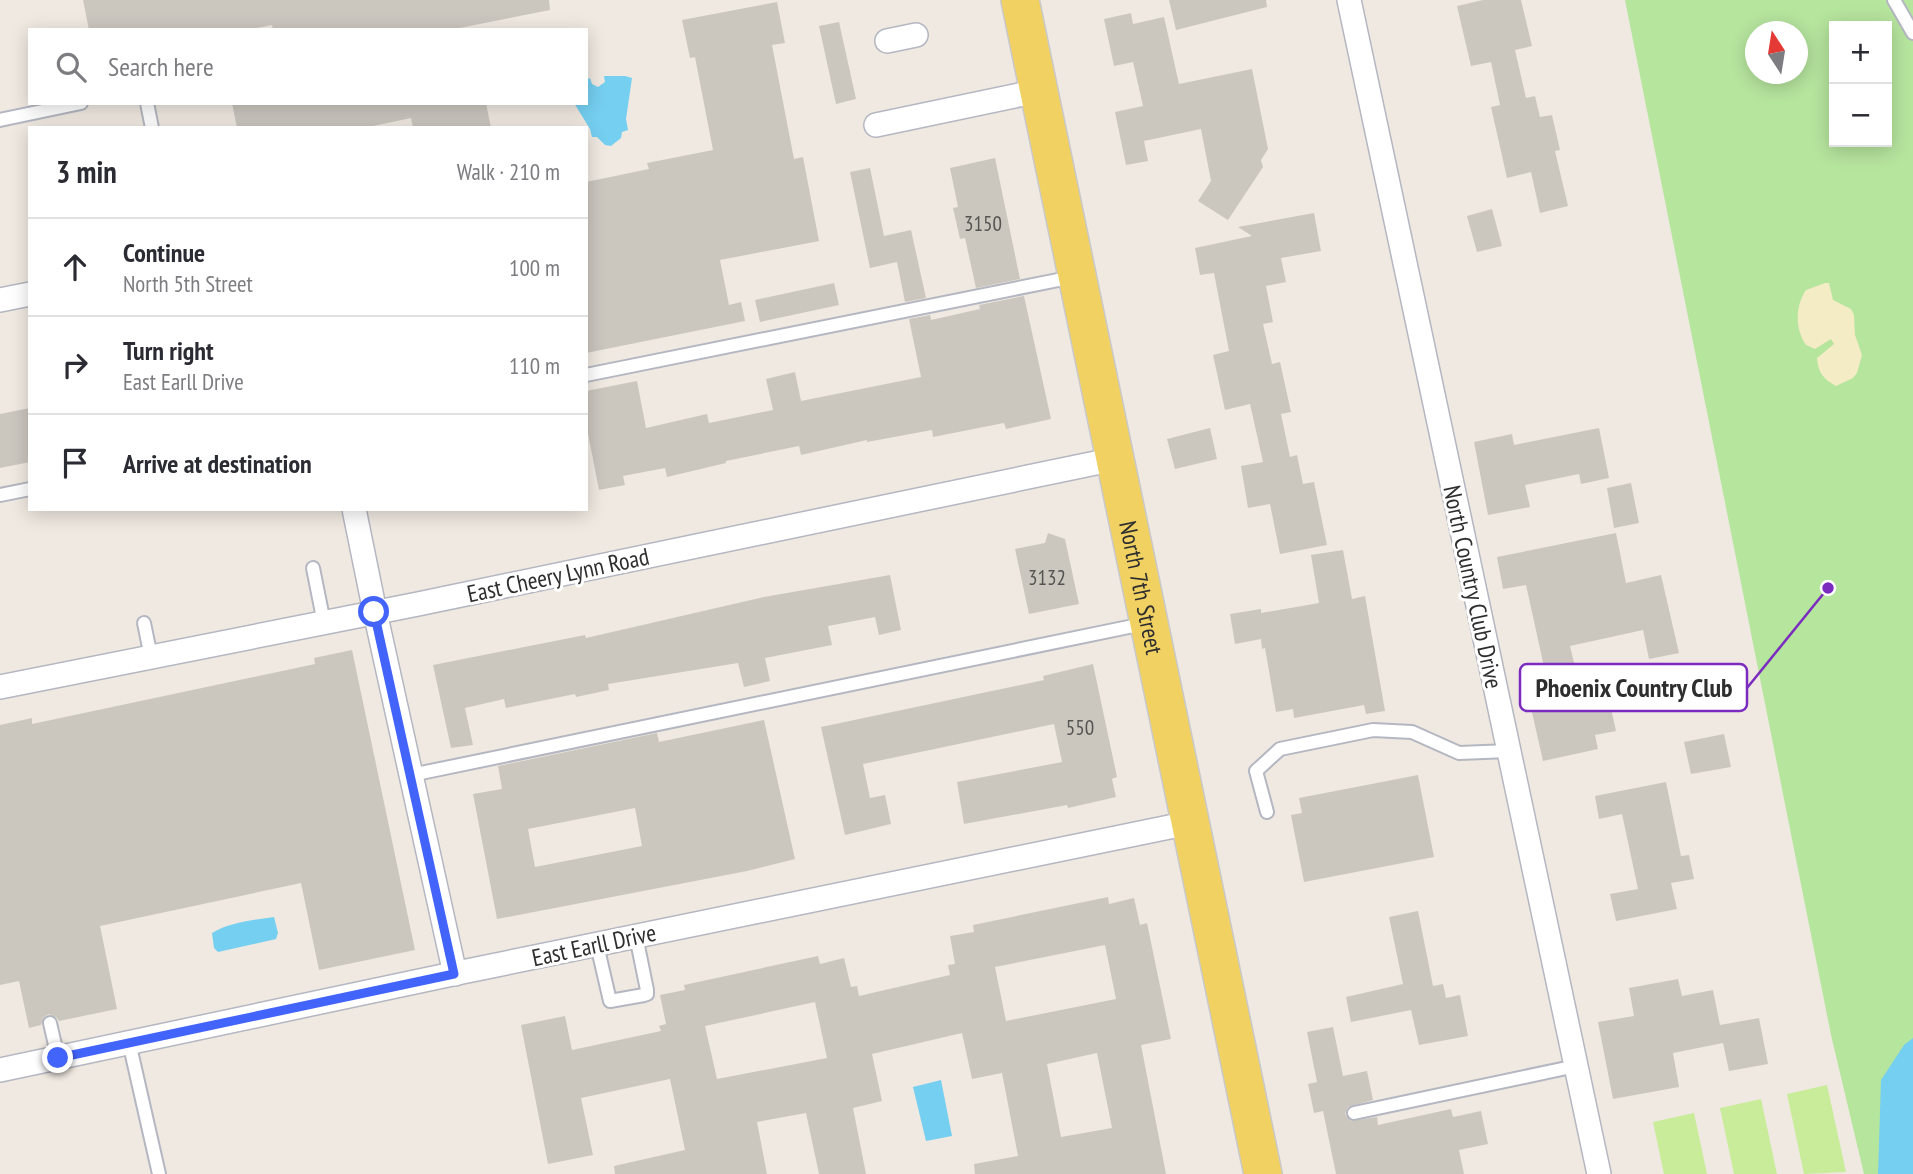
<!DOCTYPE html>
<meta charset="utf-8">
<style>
body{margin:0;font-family:"PT Sans Narrow",sans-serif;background:#f2f2f3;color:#2b2b33}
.controls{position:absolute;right:21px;top:21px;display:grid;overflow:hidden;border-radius:0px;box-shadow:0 4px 18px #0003}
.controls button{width:63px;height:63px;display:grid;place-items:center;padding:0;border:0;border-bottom:2px solid #e1e1e2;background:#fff;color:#2b2b33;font:35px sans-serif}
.compass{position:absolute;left:1745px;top:21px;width:63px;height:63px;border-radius:50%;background:#fff;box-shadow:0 4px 18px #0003;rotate:348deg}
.stop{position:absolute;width:21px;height:21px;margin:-16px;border:5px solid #4264fb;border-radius:50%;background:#fff}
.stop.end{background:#4264fb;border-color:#fff;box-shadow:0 2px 7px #0008}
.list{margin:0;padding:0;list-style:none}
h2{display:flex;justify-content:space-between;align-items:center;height:91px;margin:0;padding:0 28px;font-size:30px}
h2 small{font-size:23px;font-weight:400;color:#7c7c81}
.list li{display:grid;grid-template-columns:46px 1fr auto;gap:21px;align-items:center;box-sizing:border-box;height:98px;padding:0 28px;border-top:2px solid #e1e1e2}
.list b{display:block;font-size:26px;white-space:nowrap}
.list p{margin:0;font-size:23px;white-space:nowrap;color:#7c7c81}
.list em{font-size:23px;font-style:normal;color:#7c7c81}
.icon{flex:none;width:38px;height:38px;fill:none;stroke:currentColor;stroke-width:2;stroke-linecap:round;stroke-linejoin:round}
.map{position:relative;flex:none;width:1913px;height:1174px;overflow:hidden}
.search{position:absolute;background:#fff;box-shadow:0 4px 18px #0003;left:28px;top:28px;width:560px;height:77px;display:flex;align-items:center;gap:18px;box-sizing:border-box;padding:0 24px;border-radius:0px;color:#7c7c81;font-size:26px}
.panel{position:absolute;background:#fff;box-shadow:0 4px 18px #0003;left:28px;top:126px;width:560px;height:385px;border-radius:0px}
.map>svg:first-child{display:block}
.green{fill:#b6e59e;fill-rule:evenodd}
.sand{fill:#f3ecc5}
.pitch{fill:#c9ec9a}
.water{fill:#75cff0}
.building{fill:#cbc7bf;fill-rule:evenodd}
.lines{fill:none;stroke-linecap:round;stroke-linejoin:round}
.service-casing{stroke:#b4b7c1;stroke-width:16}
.minor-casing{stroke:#b4b7c1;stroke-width:26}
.primary-casing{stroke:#c9c9c9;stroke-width:40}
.service{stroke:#fff;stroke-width:12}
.minor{stroke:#fff;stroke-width:23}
.primary{stroke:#f2d163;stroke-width:37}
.route{stroke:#4264fb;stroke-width:9}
.labels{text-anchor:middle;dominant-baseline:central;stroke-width:6;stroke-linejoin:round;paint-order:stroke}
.number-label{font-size:21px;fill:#555452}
.street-label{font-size:24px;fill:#2e2e2e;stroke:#fff}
.leader{fill:none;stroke:#7b2cbf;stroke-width:2.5}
.callout-dot{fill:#7b2cbf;stroke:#fff;stroke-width:2.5}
.callout{fill:#fff;stroke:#7b2cbf;stroke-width:2.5}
.callout-label{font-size:26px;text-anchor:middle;font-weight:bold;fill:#2e2e2e}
</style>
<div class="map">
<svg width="1913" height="1174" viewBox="0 0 1913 1174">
<rect width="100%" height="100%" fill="#efe9e1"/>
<path class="green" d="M1625 0H1913V1174H1864L1831 1035ZM1834 26H1887V142H1834ZM1756 32H1798V74H1756Z"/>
<path class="sand" d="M1825 283H1829L1833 300 1851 309 1854 315 1855 335 1862 355 1857 373 1853 378 1836 386C1823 379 1818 372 1817 358L1834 344 1831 339 1815 349 1806 345C1795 329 1795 306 1806 290Z"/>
<g class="pitch">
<polygon points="1827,1085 1846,1172 1804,1174 1787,1094"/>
<polygon points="1761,1099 1777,1174 1734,1174 1720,1108"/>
<polygon points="1694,1113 1707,1174 1664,1174 1653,1122"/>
</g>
<g class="water">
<polygon points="604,76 625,76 632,78 626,119 628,130 622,132 621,138 611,146 605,145 597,137 592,137 590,129 574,103 586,103 586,80 590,78 592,84 598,87 605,82"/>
<path d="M274 917 278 933 276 939 218 952 214 948 212 933C231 922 253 920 274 917Z"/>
<polygon points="1913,1038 1913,1174 1878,1174 1881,1080 1904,1045"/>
<polygon points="941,1080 952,1136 926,1141 913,1087"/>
</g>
<g class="building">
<polygon points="83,0 549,0 550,10 449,30 273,30 272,25 246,30 89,30"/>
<polygon points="1169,0 1266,0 1267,7 1176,30"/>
<polygon points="1483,0 1521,0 1532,46 1515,50 1526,98 1535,96 1540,117 1552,115 1560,150 1555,151 1568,206 1540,213 1531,172 1507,178 1491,107 1500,105 1491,62 1471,66 1457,6"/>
<polygon points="777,2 785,43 772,45 794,159 803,157 819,241 720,260 729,305 741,302 745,321 586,353 586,182 649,169 647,163 713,150 695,57 690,58 682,20"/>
<polygon points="1131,13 1133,24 1164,17 1179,84 1252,69 1268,149 1261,160 1263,167 1228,220 1198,201 1211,181 1201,129 1144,141 1148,161 1126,165 1115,112 1143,106 1133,62 1114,66 1104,19"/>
<polygon points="839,22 856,99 836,104 819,26"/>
<polygon points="232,103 486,103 491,128 413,128 411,118 364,128 237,128"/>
<polygon points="995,158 1020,279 976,288 965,238 960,239 953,208 958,207 950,168"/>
<polygon points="870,168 884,236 911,230 926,298 905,302 897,262 870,268 850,172"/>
<polygon points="1492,209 1502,246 1477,252 1467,216"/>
<polygon points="1314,213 1321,251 1281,258 1286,282 1266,286 1273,322 1263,324 1272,364 1280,362 1291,412 1281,414 1290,457 1297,455 1303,484 1314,482 1327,545 1280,554 1270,504 1248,508 1241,466 1263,462 1250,404 1225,410 1213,355 1229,351 1214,273 1200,275 1195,248 1252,236 1238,227"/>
<polygon points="834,283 839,305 760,322 755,300"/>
<polygon points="1024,296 1051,419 1006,429 1004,423 933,437 932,430 867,442 867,440 801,455 799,446 726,461 726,463 667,477 665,468 623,476 625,485 599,490 586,423 586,391 637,381 646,428 707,414 709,423 773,410 766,379 795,372 801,401 921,377 909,319 930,315 931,320 980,309 979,305"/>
<polygon points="30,408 30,462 0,468 0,414"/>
<polygon points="1210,428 1217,459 1175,469 1167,439"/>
<polygon points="1599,428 1609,478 1581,484 1579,474 1525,485 1530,507 1488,515 1474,442 1512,434 1514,445"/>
<polygon points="1631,483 1639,523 1614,528 1607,488"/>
<polygon points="1048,533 1065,539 1079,604 1029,614 1015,549 1045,543"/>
<polygon points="1616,533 1626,583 1661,575 1679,653 1649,659 1643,630 1570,646 1583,701 1608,695 1616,731 1595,735 1598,749 1543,761 1529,699 1550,694 1526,585 1503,589 1497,557"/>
<polygon points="1343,550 1352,599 1365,596 1385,711 1366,714 1364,705 1294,718 1293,709 1276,712 1265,648 1262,649 1261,639 1235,644 1230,614 1261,609 1261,613 1319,603 1311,555"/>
<polygon points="890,575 901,630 879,635 875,617 828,626 832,645 765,658 770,681 744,687 738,663 608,684 609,690 576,697 575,694 506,708 504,699 465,708 473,745 451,748 433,665 585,635 586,638 764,597"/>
<polygon points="352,650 415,950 319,970 301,883 100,926 117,1009 59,1021 56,1017 49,1014 44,1017 41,1025 29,1028 19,981 0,985 0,725 32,718 32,724 315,664 314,658"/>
<polygon points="1093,664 1117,777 1112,779 1116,797 1068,808 1067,805 964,824 957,782 1062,762 1054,724 863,764 870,798 885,795 891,824 845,835 821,727 1044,680 1043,676"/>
<path d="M764 720 795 859 747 871 497 919 473 794 502 789 498 766 657 733 659 742ZM635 808 642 846 535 867 528 829Z"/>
<polygon points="1724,734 1731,767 1691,774 1684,742"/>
<polygon points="1418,775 1434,857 1304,882 1291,815 1302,813 1299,798"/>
<polygon points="1666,782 1681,856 1689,855 1694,879 1671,883 1677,909 1616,921 1610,894 1638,889 1622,814 1599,819 1595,796"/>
<path d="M1108 897 1109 904 1134 898 1140 925 1147 923 1171 1039 1141 1045 1166 1174H975L974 1164 1018 1156 1002 1073 972 1079 962 1033 872 1054 882 1101 853 1108 866 1174H819L806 1113 757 1122 767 1174H615L614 1166 685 1150 670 1079 581 1098 593 1155 548 1164 521 1025 565 1016 572 1050 661 1031 659 1026 666 1024 660 995 685 990 684 985 818 956 820 964 844 958 851 987 857 986 859 996 950 975 948 965 955 964 950 936 974 932 973 925ZM1105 945 1116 999 1006 1021 995 967ZM815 1002 827 1058 717 1079 705 1026ZM1097 1053 1112 1128 1061 1137 1047 1064Z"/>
<polygon points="1418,911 1433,986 1443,984 1446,998 1460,995 1468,1036 1419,1045 1411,1010 1351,1022 1346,997 1403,984 1389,917"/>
<polygon points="1678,979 1682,996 1713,990 1720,1025 1759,1018 1768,1064 1729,1071 1723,1043 1673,1053 1679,1087 1613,1099 1598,1022 1634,1016 1629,988"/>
<polygon points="1333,1027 1343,1076 1367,1071 1373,1100 1348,1107 1345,1114 1351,1121 1377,1117 1378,1125 1451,1109 1453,1117 1481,1111 1488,1144 1459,1150 1464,1174 1336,1174 1323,1111 1314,1113 1308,1084 1317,1082 1307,1032"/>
</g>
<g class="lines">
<defs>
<g id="service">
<polyline points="1894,0 1913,33"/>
<polyline points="147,103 152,128"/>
<polyline points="0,120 81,103"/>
<polyline points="586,375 1073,277"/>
<polyline points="0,495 30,489"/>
<polyline points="313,568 324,623"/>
<polyline points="144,623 151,657"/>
<polyline points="411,775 1148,623"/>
<polyline points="1267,812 1256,771 1280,749 1373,730 1412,732 1459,753 1509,751"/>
<polyline points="597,945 610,1001 644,995 647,994 647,990 636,936"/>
<polyline points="50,1023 58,1058"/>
<polyline points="129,1042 159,1174"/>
<polyline points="1354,1113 1576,1066"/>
</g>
<g id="minor">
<polyline points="1349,0 1599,1174"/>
<polyline points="887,41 916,35"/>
<polyline points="876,125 1038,91"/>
<polyline points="0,300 30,294"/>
<polyline points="354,509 375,612 455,974"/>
<polyline points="0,687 418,604 1115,459"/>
<polyline points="0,1070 462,972 1189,823"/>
</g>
<g id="primary">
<path id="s1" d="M1020 0 1263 1174"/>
</g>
</defs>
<use href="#service" class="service-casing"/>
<use href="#minor" class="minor-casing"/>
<use href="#primary" class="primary-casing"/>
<use href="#service" class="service"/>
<use href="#minor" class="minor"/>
<use href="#primary" class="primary"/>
</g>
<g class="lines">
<polyline class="route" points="58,1058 454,974 374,612"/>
</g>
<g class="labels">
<g class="number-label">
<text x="983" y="223">3150</text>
<text x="1047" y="577">3132</text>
<text x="1080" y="727">550</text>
</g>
<g class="street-label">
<text transform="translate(558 575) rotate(-12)">East Cheery Lynn Road</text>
<text stroke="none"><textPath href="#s1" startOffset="600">North 7th Street</textPath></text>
<text transform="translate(1473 587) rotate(78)">North Country Club Drive</text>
<text transform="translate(594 945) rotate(-12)">East Earll Drive</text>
</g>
</g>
<path class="leader" d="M1828 588L1747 688"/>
<circle class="callout-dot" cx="1828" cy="588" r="7"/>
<rect class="callout" x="1520" y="664" width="227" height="47" rx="7"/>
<g class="callout-label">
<text x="1634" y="697">Phoenix Country Club</text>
</g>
</svg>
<div class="controls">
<button>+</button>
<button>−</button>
</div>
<svg class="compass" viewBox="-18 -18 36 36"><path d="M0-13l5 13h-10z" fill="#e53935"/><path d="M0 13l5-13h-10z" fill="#7c7c81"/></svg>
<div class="stop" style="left:374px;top:612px"></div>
<div class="stop end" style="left:58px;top:1058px"></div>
<div class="search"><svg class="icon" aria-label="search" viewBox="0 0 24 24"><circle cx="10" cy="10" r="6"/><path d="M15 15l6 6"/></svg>Search here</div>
<section class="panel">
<h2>3 min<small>Walk · 210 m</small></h2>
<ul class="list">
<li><svg class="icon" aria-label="ahead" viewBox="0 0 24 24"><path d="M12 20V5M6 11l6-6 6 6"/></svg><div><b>Continue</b><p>North 5th Street</p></div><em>100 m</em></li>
<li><svg class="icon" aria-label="right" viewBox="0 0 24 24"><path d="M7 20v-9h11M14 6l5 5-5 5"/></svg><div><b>Turn right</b><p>East Earll Drive</p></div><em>110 m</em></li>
<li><svg class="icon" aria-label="arrive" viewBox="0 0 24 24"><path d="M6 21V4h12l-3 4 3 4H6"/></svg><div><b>Arrive at destination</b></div></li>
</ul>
</section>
</div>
